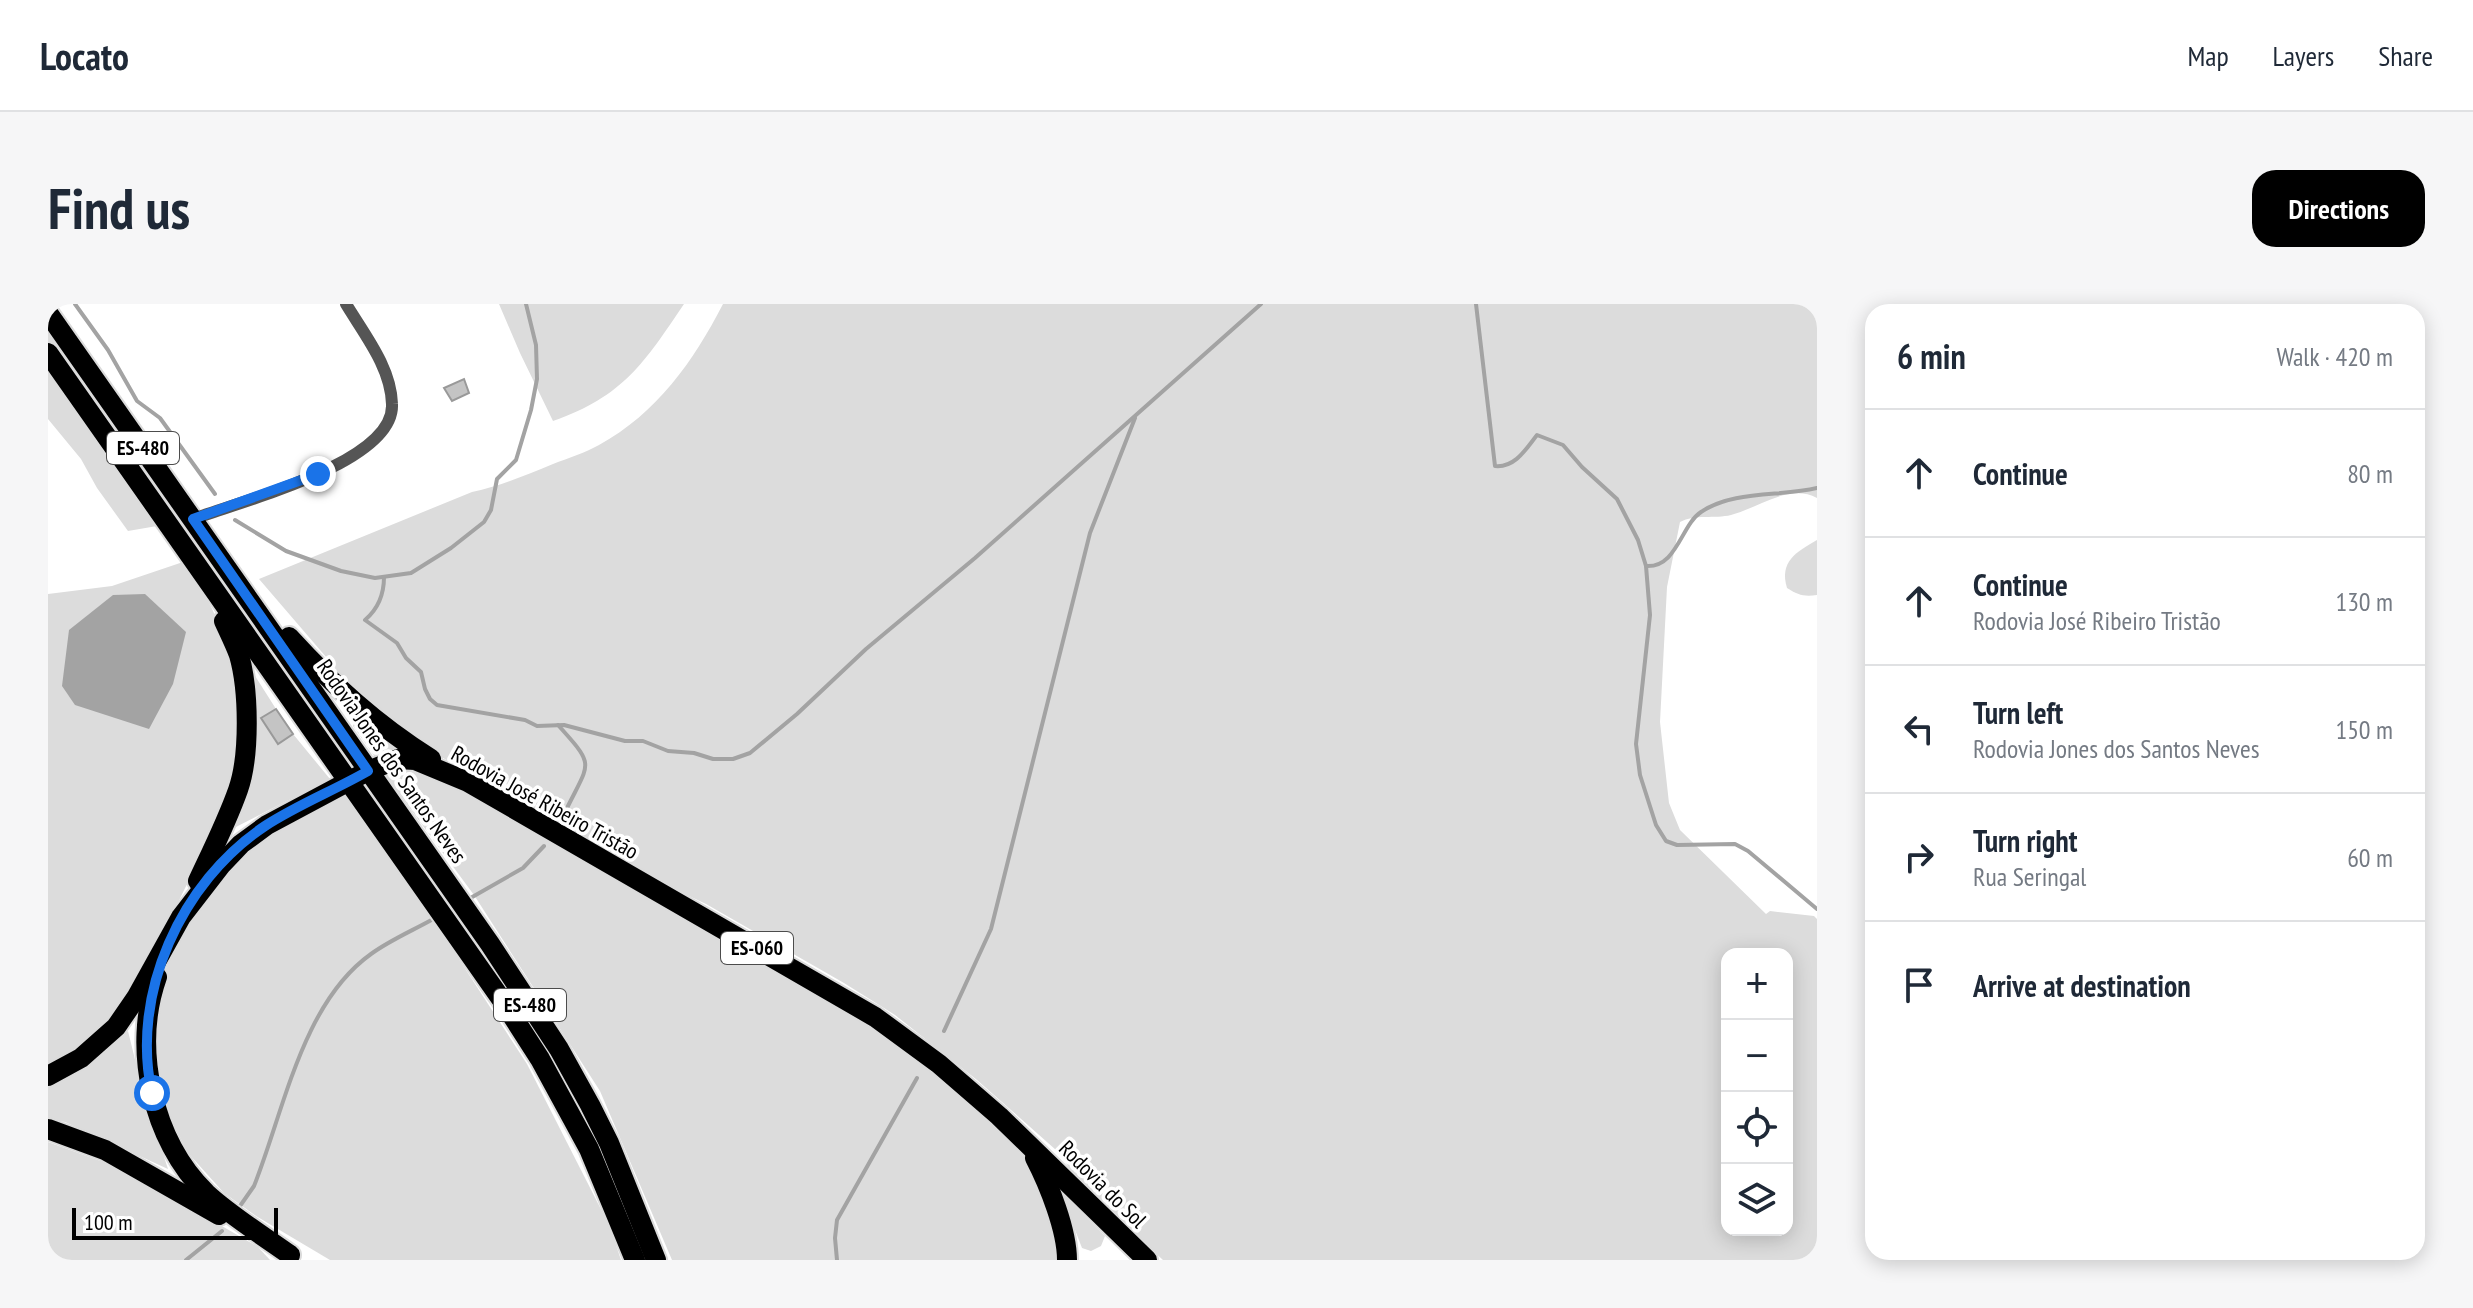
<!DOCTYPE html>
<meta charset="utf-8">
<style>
body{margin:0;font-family:"PT Sans Narrow",sans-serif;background:#f6f6f7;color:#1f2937}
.controls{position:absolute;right:24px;bottom:24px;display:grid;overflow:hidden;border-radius:16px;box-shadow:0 4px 20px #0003}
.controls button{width:72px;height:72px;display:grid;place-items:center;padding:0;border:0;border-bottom:2px solid #e0e1e3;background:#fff;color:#1f2937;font:40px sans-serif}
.scale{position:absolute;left:24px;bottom:20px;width:206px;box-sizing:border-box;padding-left:8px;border:4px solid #000;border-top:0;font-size:22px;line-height:28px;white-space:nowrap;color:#000;-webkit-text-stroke:6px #fff;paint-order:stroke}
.stop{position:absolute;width:24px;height:24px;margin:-18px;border:6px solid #1a73e8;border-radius:50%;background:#fff}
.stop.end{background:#1a73e8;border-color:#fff;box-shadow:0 2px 8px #0008}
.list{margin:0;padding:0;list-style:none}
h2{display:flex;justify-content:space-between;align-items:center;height:104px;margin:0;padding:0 32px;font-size:34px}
h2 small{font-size:26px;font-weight:400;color:#747a83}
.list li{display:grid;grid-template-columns:52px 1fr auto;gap:24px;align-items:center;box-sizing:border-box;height:128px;padding:0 32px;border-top:2px solid #e0e1e3}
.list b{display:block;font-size:30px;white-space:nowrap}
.list p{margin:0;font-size:26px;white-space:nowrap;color:#747a83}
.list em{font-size:26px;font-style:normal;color:#747a83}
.icon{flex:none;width:44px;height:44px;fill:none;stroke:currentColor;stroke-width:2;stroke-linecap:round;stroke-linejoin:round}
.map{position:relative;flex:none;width:1769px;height:956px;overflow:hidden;border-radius:24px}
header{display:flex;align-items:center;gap:48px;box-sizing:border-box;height:112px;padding:0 40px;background:#fff;border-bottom:2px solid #e0e1e3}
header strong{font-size:38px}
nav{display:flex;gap:44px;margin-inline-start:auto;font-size:28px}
.intro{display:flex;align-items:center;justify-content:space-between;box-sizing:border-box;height:192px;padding:0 48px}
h1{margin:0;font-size:56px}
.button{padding:20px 36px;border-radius:24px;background:#000;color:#fff;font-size:28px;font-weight:700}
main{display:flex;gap:48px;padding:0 48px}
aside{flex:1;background:#fff;border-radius:24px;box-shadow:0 4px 20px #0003}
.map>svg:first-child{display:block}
.green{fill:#dcdcdc;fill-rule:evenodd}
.water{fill:#a3a3a3}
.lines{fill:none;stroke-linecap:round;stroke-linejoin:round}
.stream{stroke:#a3a3a3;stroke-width:4}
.building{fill:#c4c4c4;stroke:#999;stroke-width:2}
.primary-casing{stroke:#dbdbdb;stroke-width:24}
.street{stroke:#555;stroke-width:12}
.primary{stroke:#000;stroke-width:20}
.route{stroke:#1a73e8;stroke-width:10}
.labels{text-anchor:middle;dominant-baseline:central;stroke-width:7;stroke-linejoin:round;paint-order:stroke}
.shield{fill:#fff;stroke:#4c4c4c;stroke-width:2}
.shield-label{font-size:20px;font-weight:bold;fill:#000}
.street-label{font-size:22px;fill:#000;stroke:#fff}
</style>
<header>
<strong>Locato</strong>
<nav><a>Map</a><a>Layers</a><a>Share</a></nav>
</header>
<div class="intro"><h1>Find us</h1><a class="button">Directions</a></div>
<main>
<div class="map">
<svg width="1769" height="956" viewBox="0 0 1769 956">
<rect width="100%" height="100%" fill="#fff"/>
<g class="green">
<path d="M451 0H636C596 59 576 92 505 117L472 49Z"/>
<path d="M675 0H1769V194C1741 179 1710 204 1683 211 1667 215 1647 210 1632 218L1619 283 1612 418 1621 499 1632 526 1718 610 1722 607 1766 612 1769 615V956H1115L1033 880 1008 846 929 776 847 711 796 679 658 600 607 576 376 443 303 382 211 275 424 188C453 182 478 171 505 160 520 154 537 149 551 141 609 109 645 58 675 0ZM1679 650H1739V926H1679Z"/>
<polygon points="0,25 307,462 301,466 17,63 0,39"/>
<polygon points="0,66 109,222 80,227 49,184 33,155 0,115"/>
<path d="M1769 236V291C1756 293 1750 291 1739 284 1731 258 1748 248 1769 236Z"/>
<path d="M135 258C189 327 205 422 176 505L84 692 37 744 0 765V290L64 282Z"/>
<polygon points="204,367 228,405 213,415 231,439 245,430 282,475 180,527"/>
<polygon points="307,413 352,445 327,453 305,422"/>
<polygon points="348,464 371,464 789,698 868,755 947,820 975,852 999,897 1010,937 1007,956 624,956 552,787 426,591 338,472"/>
<polygon points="325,488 504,750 552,841 599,956 592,956 545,844 319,492"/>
<polygon points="291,489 307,495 479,760 562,923 573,956 282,956 208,912 176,889 140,849 118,805 107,743 111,681 135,624 177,568 221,529"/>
<polygon points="80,727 96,792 120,865 17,818 0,815 0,777 45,754"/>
<polygon points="0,838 58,859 115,888 210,943 222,956 0,956"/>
<polygon points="1012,887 1057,932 1053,942 1043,947 1034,944"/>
</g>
<polygon class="water" points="97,290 138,328 125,380 101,425 27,401 14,382 21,326 65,291"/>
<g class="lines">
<g class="stream">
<polyline points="27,0 60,46 89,97 112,114 167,190"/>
<path d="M1428 0 1447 162C1467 164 1478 145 1489 131L1515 141 1534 163 1569 195 1590 236 1598 262 1602 311 1588 440 1592 471 1608 521 1618 537 1629 541 1687 540 1700 547 1769 605"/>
<polyline points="187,216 238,247 293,267 327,274 363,269 403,244 436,218 443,206 449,175 468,156 483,106 489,75 488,41 478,0"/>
<path d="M1598 262C1629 264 1633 221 1653 208 1686 186 1732 193 1769 184"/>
<path d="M336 273C336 291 330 305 317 316L349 339 358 354 373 368 377 385 382 395 389 401 477 416 489 422 516 421 577 437H595L620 447 646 449 665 455H685L702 449 749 410 818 345 927 254 1213 0"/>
<path d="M510 421C548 463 542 457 518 506"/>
<polyline points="419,596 475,564 496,542"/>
<polyline points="896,727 943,625 1042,229 1087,114"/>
<path d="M192 902 206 882C236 807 254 699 323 650 342 636 366 626 387 614"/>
<polyline points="138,956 174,927"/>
<polyline points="789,956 787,934 789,916 869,774"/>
</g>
</g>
<g class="building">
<polygon points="416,75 421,89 404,97 396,84"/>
<polygon points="228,405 245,430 230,440 213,414"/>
</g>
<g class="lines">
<defs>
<g id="primary">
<polyline points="0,9 442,640 511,745 542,801 561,839 608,956"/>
<polyline points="0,49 456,699 492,755 541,845 587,956"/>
<path d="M241 333C285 381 327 420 383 455"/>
<path d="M150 577C164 547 179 517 190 486 202 452 201 386 191 351 187 340 181 328 176 317"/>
<path d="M109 673C84 744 104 836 158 889 183 912 214 931 242 951"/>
<polyline points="0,772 33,754 68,723 88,694 133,613 174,560 193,540 219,521 320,467 350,455 367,456 420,478 827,713 891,760 951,812 1099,956"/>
<polyline points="0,825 57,846 171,911"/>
<path d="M987 854C1001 881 1019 926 1019 956"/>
</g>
</defs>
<use href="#primary" class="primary-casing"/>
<path class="street" d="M145 215C190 198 347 159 344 100 343 63 316 30 298 0"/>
<use href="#primary" class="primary"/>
</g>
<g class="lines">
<path class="route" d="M104 789C82 690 133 578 217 522 249 501 287 486 320 467L145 215 270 170"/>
</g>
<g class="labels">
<g class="shield">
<rect x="59" y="128" width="72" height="32" rx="6"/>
<rect x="673" y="628" width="72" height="32" rx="6"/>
<rect x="446" y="685" width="72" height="32" rx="6"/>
</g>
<g class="shield-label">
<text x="95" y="144">ES-480</text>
<text x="709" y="644">ES-060</text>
<text x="482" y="701">ES-480</text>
</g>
<g class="street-label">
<text transform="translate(344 457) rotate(55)">Rodovia Jones dos Santos Neves</text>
<text transform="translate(497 498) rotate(29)">Rodovia José Ribeiro Tristão</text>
<text transform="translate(1055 880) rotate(45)">Rodovia do Sol</text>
</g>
</g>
</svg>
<div class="controls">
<button>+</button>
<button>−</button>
<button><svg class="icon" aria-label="locate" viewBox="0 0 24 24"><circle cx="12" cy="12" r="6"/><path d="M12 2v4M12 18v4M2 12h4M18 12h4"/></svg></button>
<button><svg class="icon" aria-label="layers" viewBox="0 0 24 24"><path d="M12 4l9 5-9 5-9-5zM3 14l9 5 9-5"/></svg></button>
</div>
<div class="scale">100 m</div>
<div class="stop" style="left:104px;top:789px"></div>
<div class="stop end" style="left:270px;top:170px"></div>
</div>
<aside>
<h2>6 min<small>Walk · 420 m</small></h2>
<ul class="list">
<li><svg class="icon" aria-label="ahead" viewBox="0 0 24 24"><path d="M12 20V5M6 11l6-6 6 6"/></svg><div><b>Continue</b></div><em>80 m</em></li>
<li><svg class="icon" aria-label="ahead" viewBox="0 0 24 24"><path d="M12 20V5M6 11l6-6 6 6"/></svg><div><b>Continue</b><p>Rodovia José Ribeiro Tristão</p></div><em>130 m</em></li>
<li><svg class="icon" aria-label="left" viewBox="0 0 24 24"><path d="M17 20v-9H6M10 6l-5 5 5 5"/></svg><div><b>Turn left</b><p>Rodovia Jones dos Santos Neves</p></div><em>150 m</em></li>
<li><svg class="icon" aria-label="right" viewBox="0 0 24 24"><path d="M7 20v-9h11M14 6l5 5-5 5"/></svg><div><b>Turn right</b><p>Rua Seringal</p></div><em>60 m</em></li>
<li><svg class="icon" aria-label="arrive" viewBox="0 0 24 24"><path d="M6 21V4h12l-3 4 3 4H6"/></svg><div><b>Arrive at destination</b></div></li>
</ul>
</aside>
</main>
